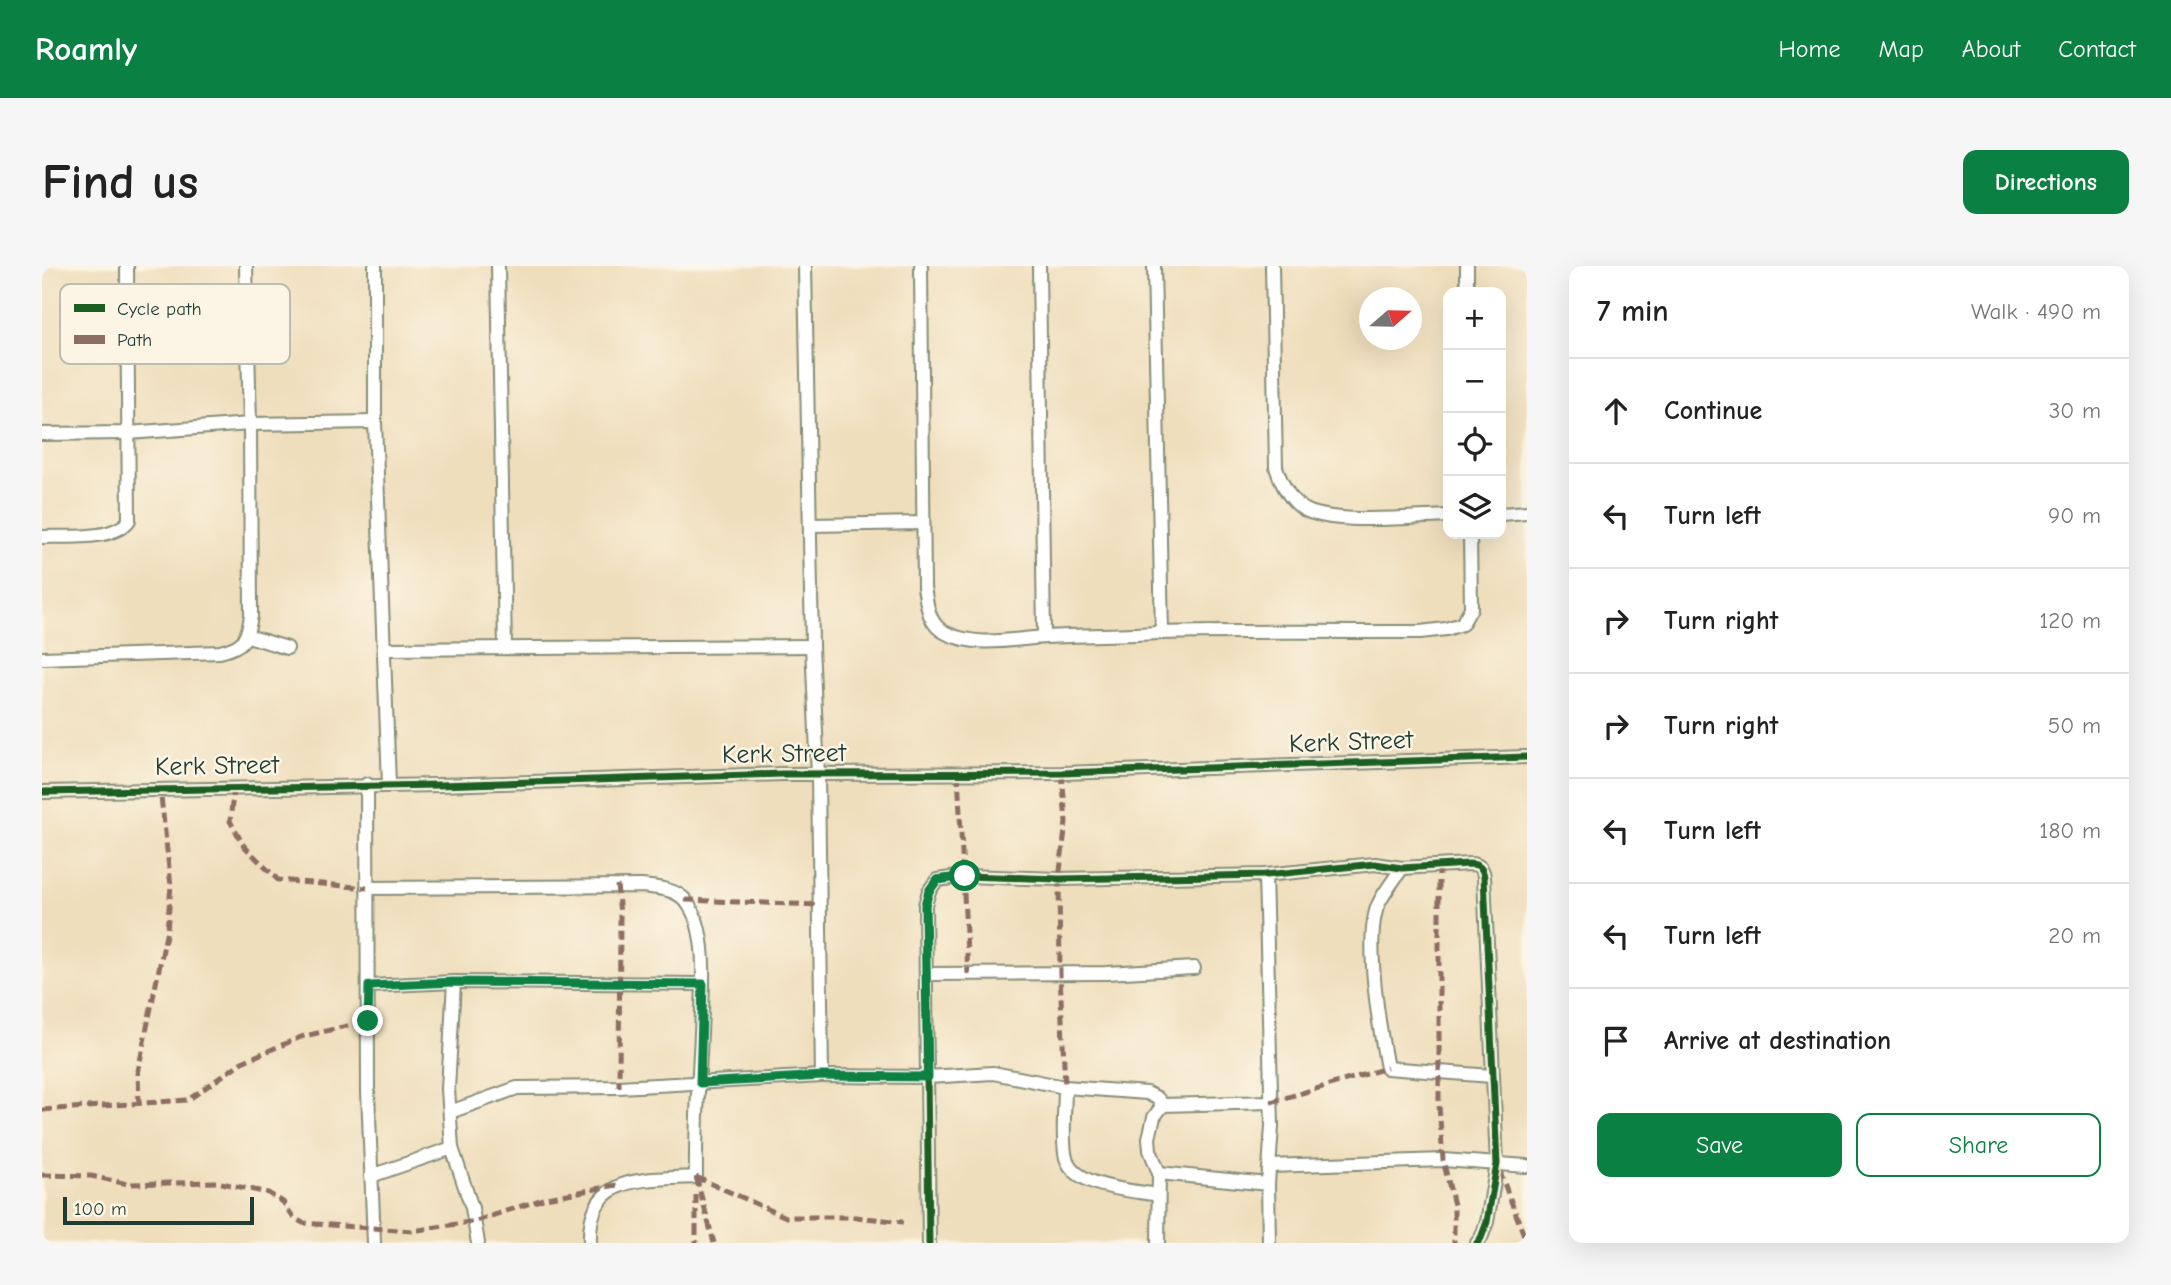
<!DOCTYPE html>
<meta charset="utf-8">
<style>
body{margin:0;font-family:"Comic Neue",sans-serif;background:#f6f6f6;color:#222}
.controls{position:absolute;right:21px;top:21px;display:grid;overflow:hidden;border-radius:14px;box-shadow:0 7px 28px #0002}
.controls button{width:63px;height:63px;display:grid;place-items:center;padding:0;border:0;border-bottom:2px solid #e0e0e0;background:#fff;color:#222;font:35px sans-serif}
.compass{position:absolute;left:1317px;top:21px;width:63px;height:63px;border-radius:50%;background:#fff;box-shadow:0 7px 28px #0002;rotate:70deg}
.scale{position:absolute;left:21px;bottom:18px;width:191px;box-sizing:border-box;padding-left:7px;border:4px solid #1f3d34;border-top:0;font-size:19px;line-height:24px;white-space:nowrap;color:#1f3d34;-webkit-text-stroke:5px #fcf5e5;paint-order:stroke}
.stop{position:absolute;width:21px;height:21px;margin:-16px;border:5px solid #0b8043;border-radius:50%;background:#fff}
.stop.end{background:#0b8043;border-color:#fff;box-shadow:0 2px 7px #0008}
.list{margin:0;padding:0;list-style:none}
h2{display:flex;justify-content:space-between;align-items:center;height:91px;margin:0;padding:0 28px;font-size:30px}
h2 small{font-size:23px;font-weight:400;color:#767676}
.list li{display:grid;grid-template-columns:46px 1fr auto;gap:21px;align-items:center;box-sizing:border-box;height:105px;padding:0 28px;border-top:2px solid #e0e0e0}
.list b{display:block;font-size:26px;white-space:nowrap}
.list em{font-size:23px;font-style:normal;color:#767676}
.actions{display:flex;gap:14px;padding:21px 28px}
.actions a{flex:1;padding:16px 0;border:2px solid #0b8043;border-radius:14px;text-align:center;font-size:24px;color:#0b8043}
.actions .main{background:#0b8043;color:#fff}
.icon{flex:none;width:38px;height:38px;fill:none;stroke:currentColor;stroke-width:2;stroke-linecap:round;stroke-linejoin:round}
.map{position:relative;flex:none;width:1485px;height:977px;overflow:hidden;border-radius:14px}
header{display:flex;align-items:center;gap:42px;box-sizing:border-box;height:98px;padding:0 35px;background:#0b8043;color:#fff}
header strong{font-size:33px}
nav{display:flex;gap:38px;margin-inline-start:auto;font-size:24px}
.intro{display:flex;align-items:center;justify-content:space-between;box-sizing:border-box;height:168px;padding:0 42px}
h1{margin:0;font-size:49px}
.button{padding:18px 32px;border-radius:14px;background:#0b8043;color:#fff;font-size:24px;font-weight:700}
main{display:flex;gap:42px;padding:0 42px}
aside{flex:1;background:#fff;border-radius:14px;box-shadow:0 7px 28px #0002}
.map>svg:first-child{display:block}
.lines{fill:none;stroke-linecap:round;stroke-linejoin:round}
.street-casing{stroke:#878e78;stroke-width:16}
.street{stroke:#fff;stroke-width:12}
.quiet{stroke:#8d6e63;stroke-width:5;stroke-dasharray:10 5;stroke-linecap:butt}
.cycleway-casing{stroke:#fcf5e5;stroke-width:11}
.cycleway{stroke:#1b5e20;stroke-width:7}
.route{stroke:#0b8043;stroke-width:9}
.labels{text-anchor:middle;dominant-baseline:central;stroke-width:5;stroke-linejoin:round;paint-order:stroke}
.street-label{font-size:26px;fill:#1f3d34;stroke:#fcf5e5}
.key{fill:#fcf5e5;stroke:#babeb0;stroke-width:2}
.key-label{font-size:19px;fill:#1f3d34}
</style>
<header>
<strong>Roamly</strong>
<nav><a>Home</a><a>Map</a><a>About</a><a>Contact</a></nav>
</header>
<div class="intro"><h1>Find us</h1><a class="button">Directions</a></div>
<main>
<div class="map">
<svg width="1485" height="977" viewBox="0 0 1485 977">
<rect width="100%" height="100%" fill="#fcf5e5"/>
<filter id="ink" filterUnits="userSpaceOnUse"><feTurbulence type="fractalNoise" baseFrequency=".0143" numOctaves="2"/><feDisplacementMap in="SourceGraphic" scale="14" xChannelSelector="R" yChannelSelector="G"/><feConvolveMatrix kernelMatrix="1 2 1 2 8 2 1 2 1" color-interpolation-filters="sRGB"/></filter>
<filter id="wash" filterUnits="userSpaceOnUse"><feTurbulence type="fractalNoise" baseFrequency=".00686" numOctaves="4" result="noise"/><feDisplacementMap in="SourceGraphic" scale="28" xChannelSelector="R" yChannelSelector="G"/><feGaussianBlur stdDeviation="1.57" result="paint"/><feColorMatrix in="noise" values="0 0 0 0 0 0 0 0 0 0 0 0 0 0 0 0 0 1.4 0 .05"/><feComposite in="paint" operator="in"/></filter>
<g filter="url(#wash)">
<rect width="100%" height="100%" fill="#efdebc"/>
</g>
<g filter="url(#ink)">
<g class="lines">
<defs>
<g id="street">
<polyline points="333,0 333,156 347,518"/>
<polyline points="456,0 463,382"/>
<path d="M879 0 882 321C885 338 886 359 904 367 935 382 971 373 1004 371 1041 369 1079 369 1116 367 1203 365 1291 366 1378 366L1404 363 1420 358 1429 342 1428 268"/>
<polyline points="997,0 1002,371"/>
<polyline points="1112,0 1120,367"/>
<path d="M1230 0 1234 201C1239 217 1246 232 1260 242 1287 260 1372 251 1406 250"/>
<polyline points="1425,0 1425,26"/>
<polyline points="0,168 86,167 208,158 333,156"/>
<polyline points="1459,248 1485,246"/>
<polyline points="769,259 881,257"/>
<path d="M0 271C23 270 73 275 87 254L85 0"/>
<polyline points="206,370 245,382"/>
<polyline points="342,383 770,380"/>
<path d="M0 392 178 386C202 380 205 374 209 350L208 158 204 0"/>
<polyline points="325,518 326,825 332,977"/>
<polyline points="0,526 397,519 740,508 1020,507 1485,491"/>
<path d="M1360 602C1352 614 1342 626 1336 639 1322 672 1338 765 1345 802L1450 810"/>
<polyline points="1223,609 1230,860 1226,918 1227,977"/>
<path d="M325 622 599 620C614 622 633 622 644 635 650 643 655 654 657 664 663 689 661 719 660 744 658 800 653 855 654 911 602 914 545 907 548 977"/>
<polyline points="884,708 1064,707 1152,702"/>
<polyline points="412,716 661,718"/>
<polyline points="327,720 412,716 406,823 410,882 430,942 436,977"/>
<polyline points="780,810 886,811 951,807 1023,821 1105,827 1115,832 1121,839"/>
<path d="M1023 821C1023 842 1020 865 1023 887 1027 922 1089 924 1116 929"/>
<polyline points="1121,839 1229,836"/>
<polyline points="408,846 475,822 577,821 780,810 776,508 770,380 763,0"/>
<polyline points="1228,900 1401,894 1485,900"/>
<polyline points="1117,907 1226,918"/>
<polyline points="329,910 410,882"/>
<path d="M887 977 883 639 887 625 895 614 923 610 1017 613 1223 609 1333 598 1360 602 1427 598C1437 598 1441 602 1442 611L1455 898 1445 956 1439 972 1435 977"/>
<polyline points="1116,977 1117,907 1108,884 1107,872 1112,851 1121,839"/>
</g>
</defs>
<use href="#street" class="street-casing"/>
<use href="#street" class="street"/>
<g class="quiet">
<polyline points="916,507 926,708"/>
<polyline points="1020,507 1024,556 1017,613 1018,708 1023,821"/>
<polyline points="192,521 188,555 202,580 236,614 325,622"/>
<polyline points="1397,600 1397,839 1401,894 1412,939 1412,977"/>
<polyline points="575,619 578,648 577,821"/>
<polyline points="643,634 778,639"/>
<polyline points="1229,836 1345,802"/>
<polyline points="97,839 96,805 125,664 129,620 118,522"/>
<polyline points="0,844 146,834 200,796 259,771 325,755"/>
<polyline points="1457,904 1485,977"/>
<polyline points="0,909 49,910 86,918 175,916 226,927 241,936 251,951 261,957 370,965 434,955 504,932 575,919"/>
<polyline points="654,911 744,951 814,951 861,956"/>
<polyline points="654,911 672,977"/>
<polyline points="654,929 654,977"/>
</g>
<defs>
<g id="cycleway">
<polyline points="0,526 397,519 740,508 1020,507 1485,491"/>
<path d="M887 977 883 639 887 625 895 614 923 610 1017 613 1223 609 1333 598 1360 602 1427 598C1437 598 1441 602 1442 611L1455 898 1445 956 1439 972 1435 977"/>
</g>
</defs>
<use href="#cycleway" class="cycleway-casing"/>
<use href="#cycleway" class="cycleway"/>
</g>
</g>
<g class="lines" filter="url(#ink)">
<polyline class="route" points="326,755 327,720 412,716 661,718 658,817 780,810 886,811 883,639 887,625 895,614 923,610"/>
</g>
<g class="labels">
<g class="street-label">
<text transform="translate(1309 476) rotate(-2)">Kerk Street</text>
<text transform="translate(742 488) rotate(-1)">Kerk Street</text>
<text transform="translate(175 500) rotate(-1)">Kerk Street</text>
</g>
</g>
<rect x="18" y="18" width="230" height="80" rx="10" class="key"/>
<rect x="32" y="38" width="31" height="8" fill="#1b5e20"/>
<rect x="32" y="69" width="31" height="9" fill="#8d6e63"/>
<g class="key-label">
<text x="75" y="49">Cycle path</text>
<text x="75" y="80">Path</text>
</g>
</svg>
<div class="controls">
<button>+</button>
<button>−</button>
<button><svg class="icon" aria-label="locate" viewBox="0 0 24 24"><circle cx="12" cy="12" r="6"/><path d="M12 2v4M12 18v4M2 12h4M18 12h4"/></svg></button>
<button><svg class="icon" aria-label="layers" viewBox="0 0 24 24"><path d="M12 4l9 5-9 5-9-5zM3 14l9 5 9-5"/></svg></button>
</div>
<svg class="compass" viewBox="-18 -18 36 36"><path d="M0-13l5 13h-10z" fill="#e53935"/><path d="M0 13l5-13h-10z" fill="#767676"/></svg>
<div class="scale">100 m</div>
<div class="stop" style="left:923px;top:610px"></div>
<div class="stop end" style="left:326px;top:755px"></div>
</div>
<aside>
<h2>7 min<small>Walk · 490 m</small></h2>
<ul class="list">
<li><svg class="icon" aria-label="ahead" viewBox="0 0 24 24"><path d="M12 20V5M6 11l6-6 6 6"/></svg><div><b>Continue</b></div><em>30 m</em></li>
<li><svg class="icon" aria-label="left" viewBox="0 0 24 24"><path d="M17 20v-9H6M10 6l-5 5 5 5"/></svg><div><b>Turn left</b></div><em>90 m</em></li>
<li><svg class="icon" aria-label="right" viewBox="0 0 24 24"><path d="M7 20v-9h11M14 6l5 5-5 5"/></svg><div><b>Turn right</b></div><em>120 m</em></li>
<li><svg class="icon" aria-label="right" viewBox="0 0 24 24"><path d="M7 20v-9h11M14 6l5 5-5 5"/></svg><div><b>Turn right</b></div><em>50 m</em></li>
<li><svg class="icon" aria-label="left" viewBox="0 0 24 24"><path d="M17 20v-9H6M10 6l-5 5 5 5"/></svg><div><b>Turn left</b></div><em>180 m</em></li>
<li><svg class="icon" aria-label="left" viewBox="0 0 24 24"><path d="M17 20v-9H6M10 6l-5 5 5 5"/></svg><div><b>Turn left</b></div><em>20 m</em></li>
<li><svg class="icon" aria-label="arrive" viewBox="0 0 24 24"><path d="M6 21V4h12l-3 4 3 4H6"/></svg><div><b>Arrive at destination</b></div></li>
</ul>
<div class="actions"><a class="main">Save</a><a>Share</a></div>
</aside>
</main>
